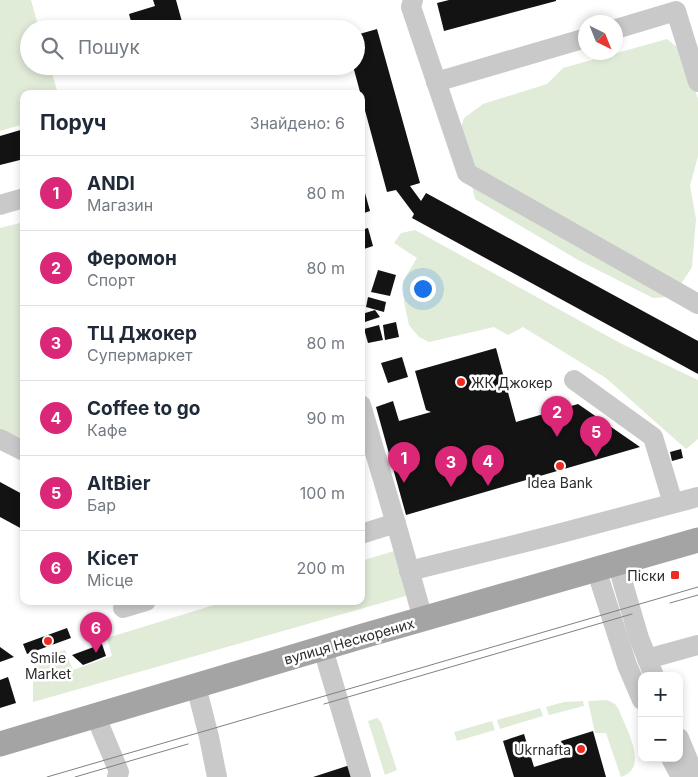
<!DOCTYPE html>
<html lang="uk">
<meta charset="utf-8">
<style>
body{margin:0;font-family:Inter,sans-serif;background:#f2f2f3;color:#1f2937}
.controls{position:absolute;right:15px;bottom:15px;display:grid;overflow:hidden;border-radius:10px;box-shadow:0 2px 8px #0003}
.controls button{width:45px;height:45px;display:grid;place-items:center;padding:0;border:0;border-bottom:1px solid #e0e1e3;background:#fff;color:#1f2937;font:25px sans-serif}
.compass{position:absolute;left:578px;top:15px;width:45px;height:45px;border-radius:50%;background:#fff;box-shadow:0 2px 8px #0003;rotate:137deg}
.you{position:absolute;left:422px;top:288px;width:18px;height:18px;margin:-12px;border:4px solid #fff;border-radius:50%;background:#1a73e8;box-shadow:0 0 0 8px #1a73e833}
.badge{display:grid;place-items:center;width:32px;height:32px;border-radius:50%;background:#db2777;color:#fff;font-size:16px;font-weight:700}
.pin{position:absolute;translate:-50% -41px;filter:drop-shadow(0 1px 2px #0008)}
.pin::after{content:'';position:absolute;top:26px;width:18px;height:15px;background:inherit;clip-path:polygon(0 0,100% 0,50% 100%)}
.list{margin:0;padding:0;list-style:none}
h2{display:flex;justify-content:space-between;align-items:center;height:65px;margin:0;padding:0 20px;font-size:21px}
h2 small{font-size:16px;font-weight:400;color:#747a83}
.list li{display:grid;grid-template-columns:32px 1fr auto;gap:15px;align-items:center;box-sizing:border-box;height:75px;padding:0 20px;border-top:1px solid #e0e1e3}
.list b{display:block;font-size:19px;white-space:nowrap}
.list p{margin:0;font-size:16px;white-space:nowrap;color:#747a83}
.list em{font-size:16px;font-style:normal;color:#747a83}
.icon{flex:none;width:28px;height:28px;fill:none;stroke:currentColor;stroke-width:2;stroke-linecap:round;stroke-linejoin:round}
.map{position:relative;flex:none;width:698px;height:777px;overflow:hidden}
.search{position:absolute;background:#fff;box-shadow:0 2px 8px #0003;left:20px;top:20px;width:345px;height:55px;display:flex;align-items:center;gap:12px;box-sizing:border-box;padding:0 18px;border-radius:28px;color:#747a83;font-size:19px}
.panel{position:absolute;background:#fff;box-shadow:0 2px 8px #0003;left:20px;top:90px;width:345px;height:515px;border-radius:10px}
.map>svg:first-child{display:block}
.green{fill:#e0ebd8}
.building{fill:#131313}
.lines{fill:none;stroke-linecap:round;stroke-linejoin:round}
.minor{stroke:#c9c9c9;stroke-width:20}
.major{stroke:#a4a4a4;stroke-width:25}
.tram{stroke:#818181;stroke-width:1}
.poi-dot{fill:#ee2b22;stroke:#fff;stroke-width:2}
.labels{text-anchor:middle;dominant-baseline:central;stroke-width:5;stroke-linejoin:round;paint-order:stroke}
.poi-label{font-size:14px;fill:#2c2c2c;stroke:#fff}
.street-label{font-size:14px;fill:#2c2c2c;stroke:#fff}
</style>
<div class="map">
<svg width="698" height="777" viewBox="0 0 698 777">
<rect width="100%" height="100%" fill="#fff"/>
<g class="green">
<polygon points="0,0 31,0 39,29 29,29 29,66 50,66 58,94 24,94 24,124 0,131"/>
<polygon points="667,39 682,51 698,99 698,156 690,186 696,219 692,267 676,292 667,297 653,298 578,260 475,199 460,131 464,118 483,104 547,84 563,68"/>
<polygon points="24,222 24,437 23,438 0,429 0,228"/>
<polygon points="415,230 620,343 698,380 698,439 686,449 606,378 523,327 508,335 494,327 429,342 419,337 409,325 404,302 403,281 417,258 394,243 401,233"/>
<polygon points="394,551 406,596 33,702 33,659 65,650 73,670 112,656 107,638 227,601 361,601 361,561"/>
<path d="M607 700 615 704 619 710C626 729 650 768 621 777L606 733H595L588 701Z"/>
<polygon points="583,701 584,706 549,715 546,707 564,702"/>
<polygon points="540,708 543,716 500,729 497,720"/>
<polygon points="377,718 381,722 397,770 385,775 368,721"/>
<polygon points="492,721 495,730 457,741 454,732"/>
</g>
<g class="building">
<polygon points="153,0 176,0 184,29 133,29 129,14 155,6"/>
<polygon points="449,0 556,0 556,1 444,31 437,3"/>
<polygon points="377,29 420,183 410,186 421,201 426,193 698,341 698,374 412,218 414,214 396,190 387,192 353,66 356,66 356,35"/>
<polygon points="24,129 24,159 0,165 0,136"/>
<polygon points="365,193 370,211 361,214 361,194"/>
<polygon points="368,228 373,246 364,249 361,240 361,230"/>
<polygon points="378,270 396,275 390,296 371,292"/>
<polygon points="368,297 386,302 384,312 366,307"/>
<polygon points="375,310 380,317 365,322 362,314"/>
<polygon points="396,322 399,337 385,340 383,325"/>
<polygon points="379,325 383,340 368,343 364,329"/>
<polygon points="496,348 516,422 578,404 640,447 406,515 376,407 393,401 399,421 431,412 426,410 415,371"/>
<polygon points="402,357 408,377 388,383 381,363"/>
<polygon points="681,449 683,458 672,461 670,452"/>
<polygon points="0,482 24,495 24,530 0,517"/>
<polygon points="67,628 71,638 27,654 23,644"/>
<polygon points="102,644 106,656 91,662 83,665 72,655"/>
<polygon points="0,647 14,657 0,662"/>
<polygon points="8,677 16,703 0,708 0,680"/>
<polygon points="593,731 606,777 514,777 503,741 524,734 534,767 566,757 561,741"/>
<polygon points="350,765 353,777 313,777"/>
</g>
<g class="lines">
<g class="minor">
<polyline points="413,0 411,7 467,173 698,304"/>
<polyline points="616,29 676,11 698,82"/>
<polyline points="436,82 586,38"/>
<polyline points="0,205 24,198"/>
<polyline points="574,380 653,437 673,503"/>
<polyline points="361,405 401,541 423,619"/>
<polyline points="0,439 24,451"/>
<polyline points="361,534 396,523"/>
<polyline points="617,563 639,638 654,676"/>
<polyline points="596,569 627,665 642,700"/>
<polyline points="409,571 546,537 698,497"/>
<polyline points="123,608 146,601"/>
<polyline points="323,649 361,777"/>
<polyline points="647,659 698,645"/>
<polyline points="196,686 209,737 217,777"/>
<polyline points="96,717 119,772 117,777"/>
<polyline points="679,738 691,767 692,777"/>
<polyline points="671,758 681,777"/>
</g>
<polyline class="major" points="0,744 363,636 698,540"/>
<g class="tram">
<polyline points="670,603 698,595"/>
<polyline points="324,704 632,614"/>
<polyline points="47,777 698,587"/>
<polyline points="75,777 188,744"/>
</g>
</g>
<g class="poi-dot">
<circle cx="461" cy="382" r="5"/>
<circle cx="560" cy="466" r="5"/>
<rect x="670" y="570" width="10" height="10" rx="2.5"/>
<circle cx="48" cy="641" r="5"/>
<circle cx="581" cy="749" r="5"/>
</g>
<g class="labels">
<g class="poi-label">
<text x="471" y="382" text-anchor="start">ЖК Джокер</text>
<text x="560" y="482">Idea Bank</text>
<text x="665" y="575" text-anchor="end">Піски</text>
<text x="48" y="657">Smile<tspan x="48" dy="16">Market</tspan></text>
<text x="571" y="749" text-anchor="end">Ukrnafta</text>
</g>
<g class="street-label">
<text transform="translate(349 641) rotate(-16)">вулиця Нескорених</text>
</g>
</g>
</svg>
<div class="controls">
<button>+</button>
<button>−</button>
</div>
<svg class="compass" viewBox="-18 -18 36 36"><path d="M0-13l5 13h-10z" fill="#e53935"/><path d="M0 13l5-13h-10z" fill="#747a83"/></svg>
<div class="you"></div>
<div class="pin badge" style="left:404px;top:483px">1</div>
<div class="pin badge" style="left:557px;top:437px">2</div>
<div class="pin badge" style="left:451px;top:487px">3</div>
<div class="pin badge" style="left:488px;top:486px">4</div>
<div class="pin badge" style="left:596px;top:457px">5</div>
<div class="pin badge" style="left:96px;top:653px">6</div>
<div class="search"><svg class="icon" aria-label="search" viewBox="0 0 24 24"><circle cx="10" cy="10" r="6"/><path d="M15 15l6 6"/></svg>Пошук</div>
<section class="panel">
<h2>Поруч<small>Знайдено: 6</small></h2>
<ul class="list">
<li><span class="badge">1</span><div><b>ANDI</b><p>Магазин</p></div><em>80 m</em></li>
<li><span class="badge">2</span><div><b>Феромон</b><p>Спорт</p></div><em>80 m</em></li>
<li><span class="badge">3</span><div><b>ТЦ Джокер</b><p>Супермаркет</p></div><em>80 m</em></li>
<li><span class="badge">4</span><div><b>Coffee to go</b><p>Кафе</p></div><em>90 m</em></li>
<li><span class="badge">5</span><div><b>AltBier</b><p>Бар</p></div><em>100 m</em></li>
<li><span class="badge">6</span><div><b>Кісет</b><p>Місце</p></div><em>200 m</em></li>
</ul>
</section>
</div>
